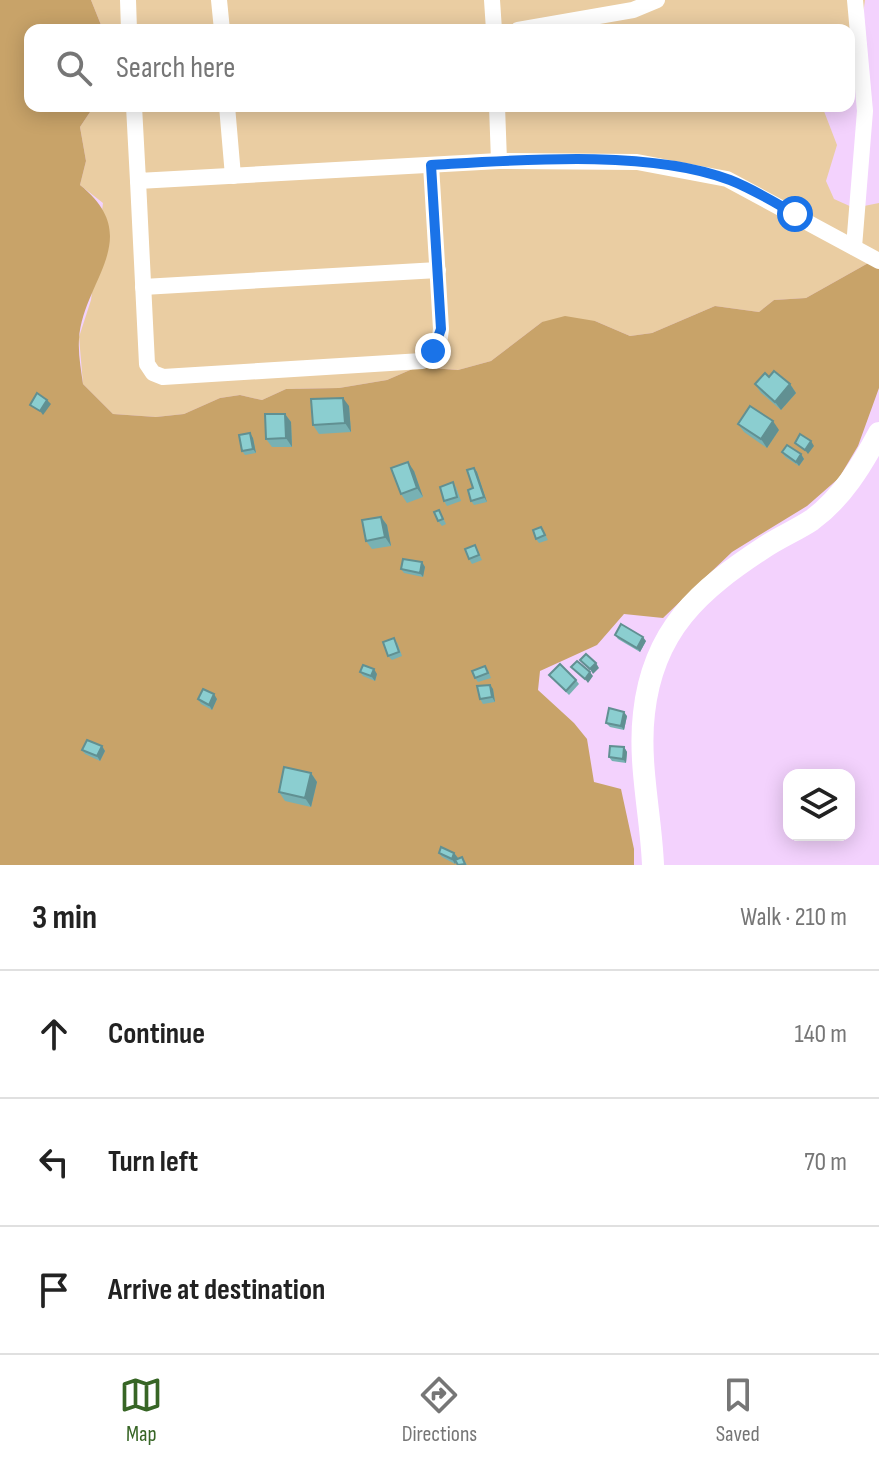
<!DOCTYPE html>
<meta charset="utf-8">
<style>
body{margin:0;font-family:"Sofia Sans Condensed",sans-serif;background:#f6f6f6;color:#222}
.controls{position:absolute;right:24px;bottom:24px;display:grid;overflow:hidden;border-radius:16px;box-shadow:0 4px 20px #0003}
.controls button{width:72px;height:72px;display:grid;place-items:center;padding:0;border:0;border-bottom:2px solid #e0e0e0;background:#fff;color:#222;font:40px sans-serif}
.stop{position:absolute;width:24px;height:24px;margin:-18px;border:6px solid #1a73e8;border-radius:50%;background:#fff}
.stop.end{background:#1a73e8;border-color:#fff;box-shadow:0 2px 8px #0008}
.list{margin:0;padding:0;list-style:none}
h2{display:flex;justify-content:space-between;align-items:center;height:104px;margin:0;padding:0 32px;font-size:34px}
h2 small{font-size:26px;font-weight:400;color:#767676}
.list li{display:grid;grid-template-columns:52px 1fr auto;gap:24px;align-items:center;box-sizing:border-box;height:128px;padding:0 32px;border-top:2px solid #e0e0e0}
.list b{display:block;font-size:30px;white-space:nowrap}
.list em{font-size:26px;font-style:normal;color:#767676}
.icon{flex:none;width:44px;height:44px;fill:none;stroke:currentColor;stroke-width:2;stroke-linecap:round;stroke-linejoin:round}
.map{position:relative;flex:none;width:879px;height:865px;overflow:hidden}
.search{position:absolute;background:#fff;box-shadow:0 4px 20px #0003;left:24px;right:24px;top:24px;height:88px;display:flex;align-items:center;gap:20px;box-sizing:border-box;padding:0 28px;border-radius:16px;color:#767676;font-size:30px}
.sheet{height:488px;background:#fff}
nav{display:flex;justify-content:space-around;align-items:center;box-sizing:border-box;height:112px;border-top:2px solid #e0e0e0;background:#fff;font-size:22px;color:#767676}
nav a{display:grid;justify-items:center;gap:4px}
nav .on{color:#376525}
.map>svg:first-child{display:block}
.green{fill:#eacda2}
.forest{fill:#c8a369}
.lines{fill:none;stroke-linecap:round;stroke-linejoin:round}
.street{stroke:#fff;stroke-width:16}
.secondary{stroke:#fff;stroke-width:22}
.wall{fill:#78b1b3}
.shaded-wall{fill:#619092}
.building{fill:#8bced0;stroke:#619092;stroke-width:2}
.route{stroke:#1a73e8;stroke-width:10}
</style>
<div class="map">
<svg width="879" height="865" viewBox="0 0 879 865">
<rect width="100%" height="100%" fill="#f3d2fd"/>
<g class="green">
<polygon points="91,0 865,0 863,15 849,31 103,30"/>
<polygon points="94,106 822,106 837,145 826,181 834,199 854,208 879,203 879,257 806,298 774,300 759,312 715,306 652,333 630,336 595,321 542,322 491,361 458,370 417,367 387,380 339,388 286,389 262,400 240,395 220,398 184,414 156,417 113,414 83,384 79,337 91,300 103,203 80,185 86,161 80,127"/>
</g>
<path class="forest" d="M0 0H91L103 30H30V106H94L80 127 86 161 80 185C146 238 83 280 79 339 78 354 81 369 83 384L113 414 156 417 184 414 220 398 240 395 262 400 286 389 339 388 387 380 417 367 458 370 491 361 542 322 565 316 595 321 630 336 652 333 715 306 759 312 774 300 806 298 879 257V388L858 446 839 478 807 506 732 552 663 618 624 614 597 645 540 671 538 690 574 723 587 739 594 782 621 789 634 849V865H0Z"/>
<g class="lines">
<g class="street">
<polyline points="128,0 129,30"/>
<polyline points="219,0 222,30"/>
<polyline points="492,0 494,30"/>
<polyline points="518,30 633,10 657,0"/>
<polyline points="134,106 138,181 499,161 637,162 727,179 879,261"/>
<polyline points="227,106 233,176"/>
<polyline points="497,106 499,161"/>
<polyline points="138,181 147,364 153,373 163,377 422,361 439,344 441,329 431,165"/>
<polyline points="854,247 865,111 855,0"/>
<polyline points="143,287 438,270"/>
</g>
<path class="secondary" d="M653 865C651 815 638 763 644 713 653 630 699 590 765 547 780 537 797 530 812 520 842 498 862 465 879 433"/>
</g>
<g class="wall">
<polygon points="769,377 790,384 796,393 781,410 761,393 755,384"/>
<polygon points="349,406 351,432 319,434 313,425"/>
<polygon points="285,414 291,422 292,447 272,447 266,439"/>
<polygon points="738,424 779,430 767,448 744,432"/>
<polygon points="250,433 253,438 256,453 245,455 242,451"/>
<polygon points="782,452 801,454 804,459 799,466 785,457"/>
<polygon points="474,468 477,472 487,502 474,505 471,501"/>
<polygon points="414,471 423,497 407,503 401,494"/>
<polygon points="453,482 456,487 461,501 447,506 444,501"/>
<polygon points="439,510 446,524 442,526 438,521"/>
<polygon points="381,517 387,525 391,546 372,549 366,541"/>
<polygon points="541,527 548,540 539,543 536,539"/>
<polygon points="475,545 482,560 472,564 469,559"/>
<polygon points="422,562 425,567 423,577 404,573 401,569"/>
<polygon points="615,635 646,641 640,652 618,639"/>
<polygon points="397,642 402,656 392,660 388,656"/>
<polygon points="488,670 491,678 478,682 475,678"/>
<polygon points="360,672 377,674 375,681 363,676"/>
<polygon points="549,675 576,680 579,684 569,695"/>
<polygon points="490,685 493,689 495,702 483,704 480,699"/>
<polygon points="198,699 217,699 212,710 201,704"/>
<polygon points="627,716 624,730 610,727 606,723"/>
<polygon points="102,746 105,751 100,761 85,754 82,750"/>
<polygon points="624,747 627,752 626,763 612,761 609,757"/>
<polygon points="311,773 317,782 311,807 285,801 279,792"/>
<polygon points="439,853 454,853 458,858 457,859 462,857 467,865 458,865 456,861 455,864 442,857"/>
</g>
<g class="shaded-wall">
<polygon points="790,384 796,393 781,410 775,402"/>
<polygon points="343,398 349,406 351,432 345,423"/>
<polygon points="47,400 51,404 43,415 40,411"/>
<polygon points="285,414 291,422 292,447 286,438"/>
<polygon points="773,421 779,430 767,448 761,439"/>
<polygon points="250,433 253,438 256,453 253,449"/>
<polygon points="811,441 814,446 808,454 805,450"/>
<polygon points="801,454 804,459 799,466 796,462"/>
<polygon points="408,462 414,471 423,497 417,488"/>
<polygon points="474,468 477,472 487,502 484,497"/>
<polygon points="381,517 387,525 391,546 385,537"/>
<polygon points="422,562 425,567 423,577 420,573"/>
<polygon points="643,637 646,641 640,652 637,648"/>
<polygon points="596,663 599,668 593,674 590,669"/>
<polygon points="374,669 377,674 375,681 371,676"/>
<polygon points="590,672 593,676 588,683 585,679"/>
<polygon points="490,685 493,689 495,702 492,697"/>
<polygon points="214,694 217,699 212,710 209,705"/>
<polygon points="624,712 627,716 624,730 621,726"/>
<polygon points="102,746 105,751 100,761 97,756"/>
<polygon points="624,747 627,752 626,763 623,759"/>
<polygon points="311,773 317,782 311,807 305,798"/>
<polygon points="454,853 458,858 455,864 452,859"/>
</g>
<g class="building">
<polygon points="774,371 790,384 775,402 755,384 765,373 769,377"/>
<polygon points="37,393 47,400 40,411 30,405"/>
<polygon points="343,398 345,423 313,425 311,399"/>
<polygon points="750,406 773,421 761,439 738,424"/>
<polygon points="265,414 285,414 286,438 266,439"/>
<polygon points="250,433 253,449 242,451 239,435"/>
<polygon points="800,434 811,441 805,450 795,443"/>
<polygon points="787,445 801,454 796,462 782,452"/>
<polygon points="408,462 417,488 401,494 391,468"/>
<polygon points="474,468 484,497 471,501 468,490 473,488 467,470"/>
<polygon points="453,482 457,497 444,501 440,487"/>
<polygon points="439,510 443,519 438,521 434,512"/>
<polygon points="381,517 385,537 366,541 362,520"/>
<polygon points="541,527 545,535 536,539 533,530"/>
<polygon points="475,545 479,555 469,559 465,549"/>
<polygon points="403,559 422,562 420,573 401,569"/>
<polygon points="621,624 643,637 637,648 615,635"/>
<polygon points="394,638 399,652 388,656 383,642"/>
<polygon points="586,654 596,663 590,669 580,660"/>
<polygon points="577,661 590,672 585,679 571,667"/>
<polygon points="560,664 576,680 566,691 549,675"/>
<polygon points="363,665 374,669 371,676 360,672"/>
<polygon points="485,666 488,673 475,678 472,671"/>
<polygon points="490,685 492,697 480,699 477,686"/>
<polygon points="203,689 214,694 209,705 198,699"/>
<polygon points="609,708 624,712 621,726 606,723"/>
<polygon points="87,740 102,746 97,756 82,750"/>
<polygon points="610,746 624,747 623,759 609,757"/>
<polygon points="284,767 311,773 305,798 279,792"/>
<polygon points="441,847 454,853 452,859 439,853"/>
<polygon points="462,857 465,864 458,865 455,860"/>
</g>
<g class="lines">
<path class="route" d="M433 351 441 329 431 165C517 160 649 149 730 180 753 189 774 202 795 214"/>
</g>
</svg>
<div class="controls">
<button><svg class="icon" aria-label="layers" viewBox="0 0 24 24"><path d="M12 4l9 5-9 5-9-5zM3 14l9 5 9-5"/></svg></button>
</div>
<div class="stop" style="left:795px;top:214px"></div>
<div class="stop end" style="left:433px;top:351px"></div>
<div class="search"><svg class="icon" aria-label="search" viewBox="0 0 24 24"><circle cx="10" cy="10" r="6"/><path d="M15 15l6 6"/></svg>Search here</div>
</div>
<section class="sheet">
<h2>3 min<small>Walk · 210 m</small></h2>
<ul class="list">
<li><svg class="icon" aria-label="ahead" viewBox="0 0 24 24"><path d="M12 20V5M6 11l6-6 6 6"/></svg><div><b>Continue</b></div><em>140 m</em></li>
<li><svg class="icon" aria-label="left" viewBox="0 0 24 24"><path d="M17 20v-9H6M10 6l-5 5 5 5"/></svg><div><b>Turn left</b></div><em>70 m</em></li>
<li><svg class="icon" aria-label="arrive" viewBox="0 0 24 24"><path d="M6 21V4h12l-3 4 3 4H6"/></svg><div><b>Arrive at destination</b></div></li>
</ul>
</section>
<nav>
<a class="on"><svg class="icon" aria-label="map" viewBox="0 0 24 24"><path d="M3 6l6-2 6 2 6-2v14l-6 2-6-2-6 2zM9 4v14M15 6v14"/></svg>Map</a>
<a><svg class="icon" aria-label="directions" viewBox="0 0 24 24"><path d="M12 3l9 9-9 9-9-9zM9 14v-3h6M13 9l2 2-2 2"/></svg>Directions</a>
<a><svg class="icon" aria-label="saved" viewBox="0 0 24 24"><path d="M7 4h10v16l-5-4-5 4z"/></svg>Saved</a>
</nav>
